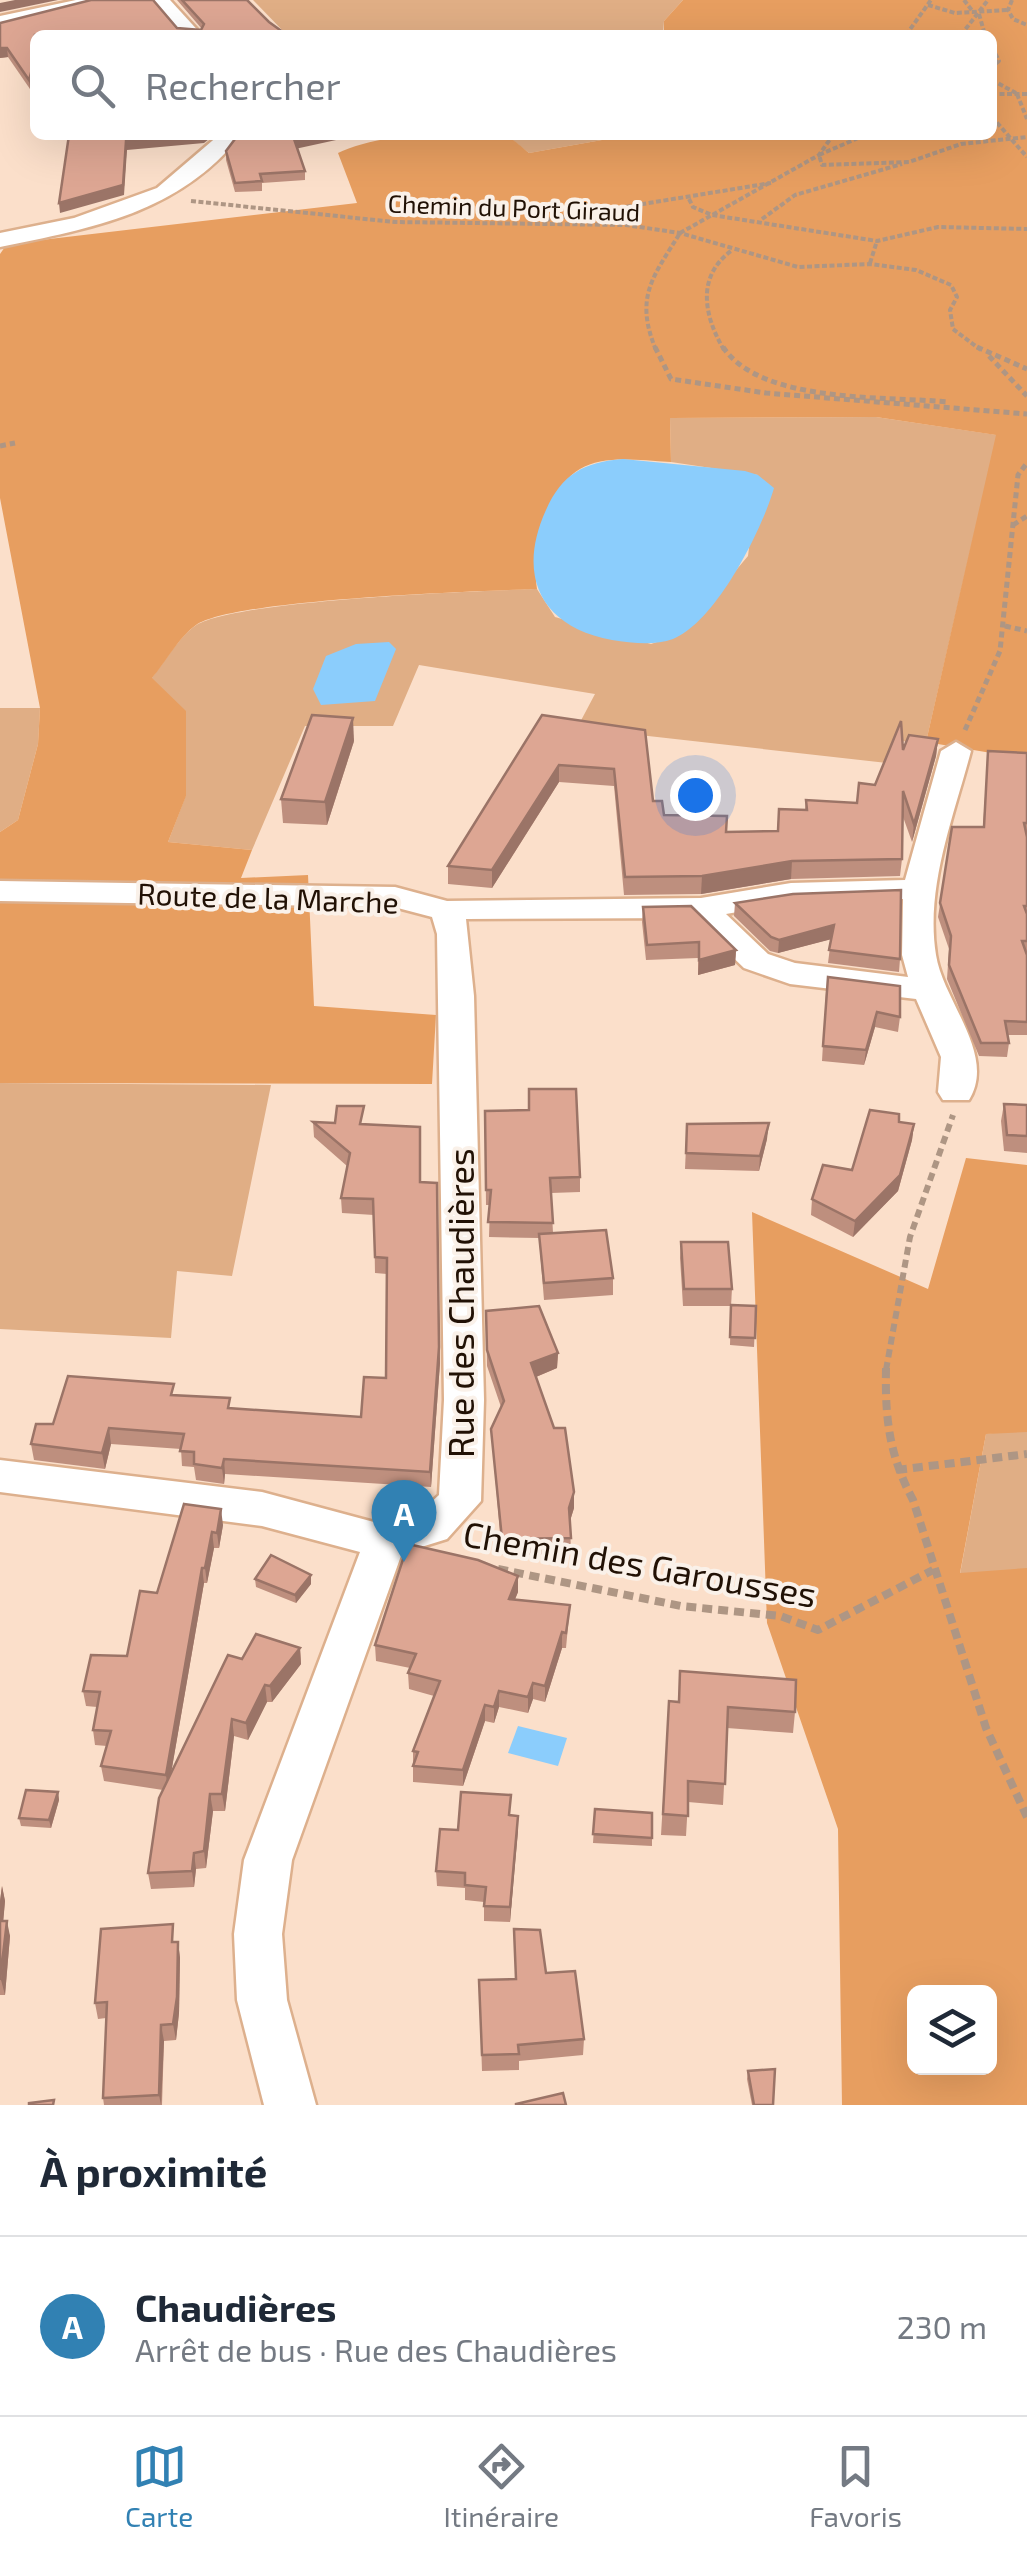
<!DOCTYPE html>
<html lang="fr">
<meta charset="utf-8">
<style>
body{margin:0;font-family:"Exo 2",sans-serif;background:#f2f2f3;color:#1f2937}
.controls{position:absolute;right:30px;bottom:30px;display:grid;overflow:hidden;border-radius:15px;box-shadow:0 10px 40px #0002}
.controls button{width:90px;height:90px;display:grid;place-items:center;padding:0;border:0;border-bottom:2px solid #e0e1e3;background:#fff;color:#1f2937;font:50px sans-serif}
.you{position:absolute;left:695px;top:795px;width:35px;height:35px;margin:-25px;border:8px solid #fff;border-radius:50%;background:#1a73e8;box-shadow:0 0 0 15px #1a73e833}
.badge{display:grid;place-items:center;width:65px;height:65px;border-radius:50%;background:#3181b3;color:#fff;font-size:32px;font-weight:700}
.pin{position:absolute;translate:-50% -82px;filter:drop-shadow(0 2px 5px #0008)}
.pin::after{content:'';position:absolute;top:52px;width:35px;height:30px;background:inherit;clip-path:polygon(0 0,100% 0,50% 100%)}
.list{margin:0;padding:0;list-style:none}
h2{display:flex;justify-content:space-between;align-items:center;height:130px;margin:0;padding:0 40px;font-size:42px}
h2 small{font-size:32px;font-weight:400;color:#747a83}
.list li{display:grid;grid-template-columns:65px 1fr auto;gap:30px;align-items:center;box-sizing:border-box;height:180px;padding:0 40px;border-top:2px solid #e0e1e3}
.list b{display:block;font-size:38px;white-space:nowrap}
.list p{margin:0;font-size:32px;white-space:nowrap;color:#747a83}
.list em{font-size:32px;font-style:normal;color:#747a83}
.icon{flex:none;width:55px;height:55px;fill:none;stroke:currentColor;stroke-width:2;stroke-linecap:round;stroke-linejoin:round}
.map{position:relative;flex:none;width:1027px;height:2105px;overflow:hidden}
.search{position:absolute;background:#fff;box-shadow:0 10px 40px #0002;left:30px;right:30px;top:30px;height:110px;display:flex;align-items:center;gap:25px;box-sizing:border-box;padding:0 35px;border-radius:15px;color:#747a83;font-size:38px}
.sheet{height:310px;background:#fff}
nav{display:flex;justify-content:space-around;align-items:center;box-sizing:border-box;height:140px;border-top:2px solid #e0e1e3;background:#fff;font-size:28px;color:#747a83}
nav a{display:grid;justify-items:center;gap:5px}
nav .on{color:#3181b3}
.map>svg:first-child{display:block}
.green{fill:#e0ae85}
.forest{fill:#e79e60;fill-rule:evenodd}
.water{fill:#8bcdfc}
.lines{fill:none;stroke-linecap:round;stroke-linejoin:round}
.street-casing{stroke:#ddb08d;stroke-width:5}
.path-far3{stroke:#ae9684;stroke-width:4;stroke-dasharray:5 2.5;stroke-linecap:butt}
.path-far2{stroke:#ae9684;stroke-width:5;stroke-dasharray:6 4;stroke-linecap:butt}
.path-far1{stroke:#ae9684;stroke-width:6;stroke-dasharray:8 5;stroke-linecap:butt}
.path{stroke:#ae9684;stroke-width:8;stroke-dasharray:10 6;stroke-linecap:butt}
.street{fill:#fff;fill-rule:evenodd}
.wall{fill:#be8f7e}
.shaded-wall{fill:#9b7467}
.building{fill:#dda693;stroke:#9b7467;stroke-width:2.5}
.labels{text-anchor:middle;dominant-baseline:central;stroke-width:8;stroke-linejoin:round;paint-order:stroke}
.far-street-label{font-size:25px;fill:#211105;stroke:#faf1e9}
.street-label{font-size:30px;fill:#211105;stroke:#faf1e9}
.near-street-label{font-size:35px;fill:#211105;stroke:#faf1e9}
</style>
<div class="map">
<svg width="1027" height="2105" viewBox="0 0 1027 2105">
<rect width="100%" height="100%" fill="#fbdfca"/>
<g class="green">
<polygon points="253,0 683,0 664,21 663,35 334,35 328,30 287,35"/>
<polygon points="506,135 630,135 529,153"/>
<path d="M876 417 997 435 926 742 892 741 887 763 577 728 595 694 419 665 393 726H305L252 850 168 842 186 795 151 679C164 663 179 637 195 626 232 600 479 591 537 589L555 617 651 644 683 633 748 556 758 475 671 462 670 418Z"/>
<polygon points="0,708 40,708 38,744 18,820 0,832"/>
<polygon points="0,1083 271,1085 232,1276 177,1271 171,1338 0,1329"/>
<polygon points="1027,1235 1027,1649 960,1574 986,1434 993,1433"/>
</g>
<g class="forest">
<path d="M683 0H1027V759L926 742 996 435 876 417 670 418 671 462C608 458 568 450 546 520 538 545 533 562 537 589 478 591 234 599 196 625 179 637 165 663 152 678L186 711V796L168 842 252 850 241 878 308 875 314 1006 436 1015 432 1084 0 1083V832L18 820 38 744 40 708 0 498V254L7 244 357 203 338 153C372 135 465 127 503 135 512 137 521 147 529 153L630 135H992V35H664V21Z"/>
<path d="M966 1158 1027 1165V1432L986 1434 960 1573 1027 1568V2105H842L838 1829 767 1623 752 1212 928 1289ZM914 1992H990V2068H914Z"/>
</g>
<g class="water">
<path d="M623 459 745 471 758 475 774 488C762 530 716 622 673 639 654 646 632 643 612 640 541 627 516 576 546 510 562 474 584 462 623 459Z"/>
<polygon points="389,642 396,649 375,701 321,705 313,689 326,656 356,644"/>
<polygon points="518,1726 567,1738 558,1766 508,1753"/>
</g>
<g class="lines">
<defs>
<g id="street">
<polygon points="76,0 112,0 0,28 0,16"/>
<polygon points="151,0 170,0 202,35 181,35"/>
<path d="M219 135H241C179 213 93 228 0 247V233L74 218 157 188Z"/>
<path d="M956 742 971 751C954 816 925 887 936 955 943 1001 997 1055 969 1100H943L938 1092 941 1057 916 999 790 984 744 968 692 918 466 919 474 996 484 1400 481 1501 447 1539 402 1553 292 1860 282 1934 287 2000 316 2105H264L237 2000 234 1934 244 1860 360 1552 262 1526 0 1492V1460L262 1492 385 1525 417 1515 439 1495 444 1400 437 934 432 917 394 907 0 901V881L395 887 447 901 701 898 791 883 905 880 941 751ZM903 899 902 955 908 977 795 963 768 954 726 914 791 903Z"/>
</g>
</defs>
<use href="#street" class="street-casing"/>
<g class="path-far3">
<polyline points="964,0 974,13"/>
<polyline points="1012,0 1008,10 1013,19 1027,25"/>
<polyline points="928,5 955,13 1008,10"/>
<polyline points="979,14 985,35"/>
<polyline points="906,35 931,0"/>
<polyline points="961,35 988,0"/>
<polyline points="992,47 999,61 992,67"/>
<polyline points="992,80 1016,93"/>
<polyline points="992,94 1027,94"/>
<polyline points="1017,94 1027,119"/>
<polyline points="992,117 1027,157"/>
<polyline points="865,135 819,155 822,165 909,162 961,144 1027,137"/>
<polyline points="689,199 693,207 712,215 877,241 938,227 1027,229"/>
<polyline points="191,201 395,222 626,225 680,233 798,267 870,264 916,270 951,285 957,297 950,310 953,329 981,350"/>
<polyline points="762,219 795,195 902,164"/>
<polyline points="545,220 771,183"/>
<polyline points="680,233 819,155 833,135"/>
<polyline points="870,263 877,241"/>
<path d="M656 350C634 297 653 277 680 233"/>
<path d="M724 350C704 316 696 277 731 251"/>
</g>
<g class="path-far2">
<polyline points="655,347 671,379 766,393 1027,414"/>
<path d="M723 347C761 404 886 396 949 402"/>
<polyline points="977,347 1027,369"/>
<polyline points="989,356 1027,396"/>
<polyline points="0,446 15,443"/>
<polyline points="1013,525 1027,516"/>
<polyline points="1005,626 1027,631"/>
<polyline points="965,730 1000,651 1018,475 1027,463"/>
</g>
<polyline class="path-far1" points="886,1370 910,1237 953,1115"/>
<g class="path">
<path d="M886 1368C885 1418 889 1455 913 1500L986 1728 1027 1817"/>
<polyline points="897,1470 1027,1454"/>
<polyline points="498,1569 681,1606 780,1616 818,1630 933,1570"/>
</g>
<use href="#street" class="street"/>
</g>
<g class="wall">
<polygon points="177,0 247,0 269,22 287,35 35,35 35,71 30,89 8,57 0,58 0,23 202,29"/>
<polygon points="297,148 305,171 305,180 262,183 262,191 235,192 226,160 226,151"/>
<polygon points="542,715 645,730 653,801 664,815 726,832 777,831 779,809 805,810 806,800 857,803 875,785 903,750 938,739 936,756 912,842 902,814 902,859 900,876 791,879 701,894 624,895 614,786 559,782 492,888 448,884 448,866"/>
<polygon points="354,741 327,825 283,823 281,799"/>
<polygon points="988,751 1027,753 1027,1035 1007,1035 1009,1043 1007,1057 979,1056 947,979 949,949 938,917 952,827 983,827"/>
<polygon points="735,903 900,959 899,972 828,963 831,939 778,953 770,951 734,916"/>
<polygon points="643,907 736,950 735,965 698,975 698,958 646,960 642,922"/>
<polygon points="826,992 900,1017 898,1032 875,1027 864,1065 822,1061"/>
<polygon points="1004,1104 1027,1105 1027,1153 1004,1151 1001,1121"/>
<polygon points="485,1111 580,1177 580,1192 551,1193 553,1233 613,1278 613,1295 544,1300 539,1238 489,1237 490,1205 486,1205"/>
<polygon points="313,1122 364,1124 420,1182 440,1363 431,1487 225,1474 224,1484 196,1480 194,1467 182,1466 181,1449 111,1444 105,1469 34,1460 31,1444 53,1424 176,1395 231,1409 361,1417 386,1378 387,1274 375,1273 374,1215 342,1213 341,1198 347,1166 314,1137"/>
<polygon points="899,1122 914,1124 912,1140 898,1191 853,1237 811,1215 812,1199 852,1170"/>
<polygon points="687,1124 767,1139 759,1171 685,1169"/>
<polygon points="681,1242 732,1289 731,1306 683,1306 680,1258"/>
<polygon points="731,1305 756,1306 754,1347 730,1345"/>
<polygon points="486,1311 558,1353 557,1368 536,1377 574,1492 574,1508 570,1521 571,1554 502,1555 491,1429 501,1407 487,1366"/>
<polygon points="184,1504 223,1525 219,1548 214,1548 207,1583 204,1583 171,1773 242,1659 300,1648 301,1664 272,1702 267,1702 248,1740 234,1736 225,1811 213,1811 206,1868 196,1869 194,1887 151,1889 148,1873 163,1790 104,1781 101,1766 107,1746 95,1745 93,1730 97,1707 86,1706 83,1691 127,1656 157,1593"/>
<polygon points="311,1575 311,1584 296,1603 256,1587 255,1579"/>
<polygon points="518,1576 518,1592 515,1599 570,1605 566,1648 562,1648 545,1702 533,1699 528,1713 499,1707 494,1723 485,1721 463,1786 413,1782 413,1751 434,1696 409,1689 408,1673 410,1668 376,1661 375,1645"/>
<polygon points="669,1701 795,1712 793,1733 727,1728 723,1805 688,1802 686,1836 661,1835"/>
<polygon points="58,1792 59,1800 51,1828 21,1826 19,1818"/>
<polygon points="595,1809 652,1813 652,1846 593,1843"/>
<polygon points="511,1815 518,1816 510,1922 484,1921 484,1902 465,1900 465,1888 437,1886 436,1871 458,1830"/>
<polygon points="2,1886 5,1901 3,1921 10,1936 5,1995 0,1995 0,1901"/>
<polygon points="176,1942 178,1942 180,1958 179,2013 176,2040 164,2041 162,2105 104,2105 103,2098 106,2018 98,2019 95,2003"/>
<polygon points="546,1973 584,2039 583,2055 519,2061 519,2070 482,2071 479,1980 516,1979"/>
<polygon points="748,2071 773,2105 752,2105 747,2079"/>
</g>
<g class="shaded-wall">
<polygon points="15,0 58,0 0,12 0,3"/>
<polygon points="0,48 7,48 8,57 0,58"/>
<polygon points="35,58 35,71 30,89 29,80"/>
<polygon points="185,135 214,135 204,143 127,150 124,195 60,213 59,203 126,141"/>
<polygon points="315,135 359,135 295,149 294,139"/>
<polygon points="353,718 354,741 327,825 325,802"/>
<polygon points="938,739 936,756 912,842 914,824"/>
<polygon points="559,765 559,782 492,888 492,870"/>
<polygon points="792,861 791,879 701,894 702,876"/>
<polygon points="834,925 832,939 778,953 779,940"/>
<polygon points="736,950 735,965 698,975 699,960"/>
<polygon points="877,1012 875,1027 864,1065 866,1050"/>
<polygon points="769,1123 767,1139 759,1171 760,1156"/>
<polygon points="914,1124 912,1140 898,1191 853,1237 855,1221"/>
<polygon points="437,1199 440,1363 431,1487 430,1472"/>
<polygon points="558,1353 557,1368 531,1379 531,1363"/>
<polygon points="109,1428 111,1444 105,1469 102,1453"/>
<polygon points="224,1459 225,1474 224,1484 222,1468"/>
<polygon points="574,1492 574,1508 569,1524 569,1508"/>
<polygon points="221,1509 223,1525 219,1548 217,1533"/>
<polygon points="212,1532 214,1548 207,1583 205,1568"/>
<polygon points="202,1568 204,1583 168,1791 166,1775"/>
<polygon points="311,1575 311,1584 296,1603 295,1595"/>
<polygon points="518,1576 518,1592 509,1614 509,1599"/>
<polygon points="562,1632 562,1648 545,1702 545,1686"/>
<polygon points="300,1648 301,1664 272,1702 270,1686"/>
<polygon points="533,1683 533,1699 528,1713 528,1697"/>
<polygon points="265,1685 267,1702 248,1740 246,1723"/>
<polygon points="499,1691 499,1707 494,1723 494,1707"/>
<polygon points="485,1705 485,1721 463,1786 463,1770"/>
<polygon points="232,1719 234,1736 225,1811 222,1794"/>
<polygon points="58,1792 59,1800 51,1828 49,1820"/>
<polygon points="210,1794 213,1811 206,1868 204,1851"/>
<polygon points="518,1816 518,1831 510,1922 510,1907"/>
<polygon points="194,1853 196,1869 194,1887 192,1871"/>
<polygon points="2,1886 5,1901 2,1936 0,1930 0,1901"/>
<polygon points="7,1921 10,1936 5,1995 1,1980"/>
<polygon points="178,1942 180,1958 179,2013 176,2040 173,2024"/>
<polygon points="161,2025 164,2041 161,2105 159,2095"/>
</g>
<g class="building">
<polygon points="91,0 153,0 177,28 201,30 204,24 182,0 247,0 269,22 287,35 42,35 41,32 41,35 35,35 35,58 29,80 7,48 0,48 0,23"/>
<polygon points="69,135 185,135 126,141 123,185 59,203"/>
<polygon points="238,135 315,135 294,139 305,171 260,174 262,181 235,183 226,151"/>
<polygon points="312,715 353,718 325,802 281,799"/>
<polygon points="542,715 645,730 653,801 662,801 664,815 727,816 726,832 778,831 779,809 807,810 806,800 857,803 859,783 875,785 901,721 903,750 909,735 938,739 914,824 903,791 902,859 792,861 702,876 625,877 614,769 559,765 492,870 448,866"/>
<polygon points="988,751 1027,753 1027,823 1024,823 1027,837 1027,906 1024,906 1027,914 1027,941 1022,941 1027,955 1027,1022 1005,1021 1009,1043 981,1043 949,965 951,936 940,903 952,827 984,827"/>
<polygon points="901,890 900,959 829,950 834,925 779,940 771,937 735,903 793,894"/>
<polygon points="691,906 736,950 699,960 699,942 647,945 643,907"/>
<polygon points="828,977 900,986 900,1017 877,1012 866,1050 823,1046"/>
<polygon points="529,1089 576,1089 580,1177 550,1178 553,1223 488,1222 491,1190 486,1190 485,1111 529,1110"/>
<polygon points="1004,1104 1027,1105 1027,1136 1007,1135"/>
<polygon points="337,1106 364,1106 360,1124 420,1127 420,1182 437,1183 439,1347 430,1472 224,1459 222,1468 194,1464 194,1452 180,1451 184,1434 109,1428 102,1453 31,1444 36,1424 53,1424 68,1376 174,1384 171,1395 230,1398 228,1408 361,1417 364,1377 386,1378 387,1258 375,1257 373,1199 341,1198 350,1153 313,1122 335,1123"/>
<polygon points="870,1110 899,1114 899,1122 914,1124 900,1175 855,1221 812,1199 823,1165 852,1170"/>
<polygon points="769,1123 760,1156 686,1153 687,1124"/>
<polygon points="606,1230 613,1278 544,1283 539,1234"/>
<polygon points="681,1242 728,1242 732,1289 684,1289"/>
<polygon points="731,1305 756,1306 755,1338 730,1337"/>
<polygon points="539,1306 558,1353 531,1363 554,1428 565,1428 574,1492 569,1508 571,1538 502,1539 491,1429 504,1401 487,1350 486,1311"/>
<polygon points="184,1504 221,1509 217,1533 212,1532 205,1568 202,1568 166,1775 101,1766 111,1731 93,1730 100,1692 83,1691 91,1655 127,1656 140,1591 157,1593"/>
<polygon points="408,1544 478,1560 518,1576 509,1599 570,1605 566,1633 562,1632 545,1686 533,1683 528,1697 499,1691 494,1707 485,1705 463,1770 413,1766 418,1752 413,1751 440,1681 408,1673 416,1654 375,1645"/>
<polygon points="271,1555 311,1575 295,1595 255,1579"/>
<polygon points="256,1634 300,1648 270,1686 265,1685 246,1723 232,1719 222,1794 210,1794 204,1851 194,1853 192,1871 148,1873 159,1798 228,1655 242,1659"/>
<polygon points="680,1671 796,1680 795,1712 728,1707 725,1784 688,1781 688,1816 663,1814 669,1701 679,1702"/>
<polygon points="26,1790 58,1792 49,1820 19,1818"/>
<polygon points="461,1792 511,1795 509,1815 518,1816 510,1907 484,1906 486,1887 465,1885 465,1873 436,1871 440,1829 458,1830"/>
<polygon points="595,1809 652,1813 652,1838 593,1834"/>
<polygon points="0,1921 7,1921 0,1980"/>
<polygon points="173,1924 172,1942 178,1942 177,1997 173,2024 161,2025 159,2095 103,2098 107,2002 95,2003 101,1929"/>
<polygon points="514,1929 540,1930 546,1973 575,1971 584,2039 518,2045 519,2054 482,2055 479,1980 516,1979"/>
<polygon points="775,2069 773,2105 754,2105 748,2071"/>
<polygon points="563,2093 566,2105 516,2105 516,2104"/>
<polygon points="54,2100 53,2105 29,2105 29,2103"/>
</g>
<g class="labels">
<g class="far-street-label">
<text transform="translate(514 207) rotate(2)">Chemin du Port Giraud</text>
</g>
<g class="street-label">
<text transform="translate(268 897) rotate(2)">Route de la Marche</text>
</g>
<g class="near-street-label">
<text transform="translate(460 1303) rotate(-90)">Rue des Chaudières</text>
<text transform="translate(640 1563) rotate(10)">Chemin des Garousses</text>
</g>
</g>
</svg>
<div class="controls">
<button><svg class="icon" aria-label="layers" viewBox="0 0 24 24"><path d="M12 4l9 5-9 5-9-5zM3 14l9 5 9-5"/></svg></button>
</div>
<div class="you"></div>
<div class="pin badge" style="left:404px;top:1562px">A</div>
<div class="search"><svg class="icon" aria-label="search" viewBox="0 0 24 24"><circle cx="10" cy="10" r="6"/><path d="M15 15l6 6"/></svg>Rechercher</div>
</div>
<section class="sheet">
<h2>À proximité<small></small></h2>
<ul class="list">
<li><span class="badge">A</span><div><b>Chaudières</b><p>Arrêt de bus · Rue des Chaudières</p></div><em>230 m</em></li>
</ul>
</section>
<nav>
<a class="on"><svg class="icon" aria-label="map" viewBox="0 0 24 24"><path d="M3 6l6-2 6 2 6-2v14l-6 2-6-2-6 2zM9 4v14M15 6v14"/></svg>Carte</a>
<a><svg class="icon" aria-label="directions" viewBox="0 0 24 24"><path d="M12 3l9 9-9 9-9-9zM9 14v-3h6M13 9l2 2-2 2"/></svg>Itinéraire</a>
<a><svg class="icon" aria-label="saved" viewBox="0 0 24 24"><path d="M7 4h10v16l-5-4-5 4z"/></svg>Favoris</a>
</nav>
